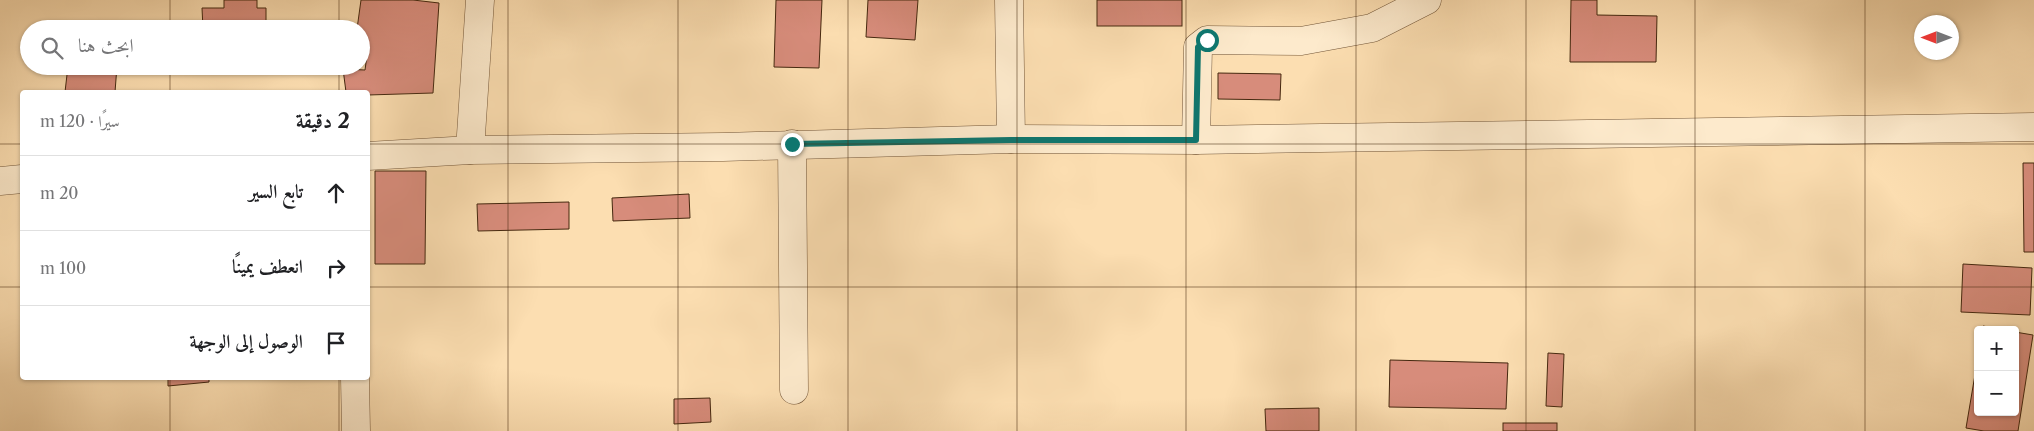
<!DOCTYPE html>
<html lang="ar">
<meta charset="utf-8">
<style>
body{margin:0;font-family:"Libre Caslon Text",Amiri,serif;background:#f2f2f2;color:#202124;direction:rtl}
.controls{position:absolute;right:15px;bottom:15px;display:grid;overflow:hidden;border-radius:5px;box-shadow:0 1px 4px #0004}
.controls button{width:45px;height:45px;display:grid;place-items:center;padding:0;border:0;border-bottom:1px solid #e0e0e0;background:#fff;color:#202124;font:25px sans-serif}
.compass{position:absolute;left:1914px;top:15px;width:45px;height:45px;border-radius:50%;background:#fff;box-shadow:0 1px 4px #0004;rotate:270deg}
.stop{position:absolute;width:15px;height:15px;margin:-11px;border:4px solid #0f766e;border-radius:50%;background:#fff}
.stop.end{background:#0f766e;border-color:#fff;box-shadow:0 1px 5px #0008}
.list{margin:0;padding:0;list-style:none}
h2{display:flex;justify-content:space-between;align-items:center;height:65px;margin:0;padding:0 20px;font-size:21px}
h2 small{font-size:16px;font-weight:400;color:#757577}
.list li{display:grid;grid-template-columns:32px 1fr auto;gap:15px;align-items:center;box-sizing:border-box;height:75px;padding:0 20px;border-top:1px solid #e0e0e0}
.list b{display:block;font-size:19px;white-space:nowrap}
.list em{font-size:16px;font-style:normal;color:#757577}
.icon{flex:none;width:28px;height:28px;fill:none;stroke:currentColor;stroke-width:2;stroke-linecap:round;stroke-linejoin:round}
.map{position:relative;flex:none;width:2034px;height:431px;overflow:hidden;direction:ltr}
.search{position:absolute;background:#fff;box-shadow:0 1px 4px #0004;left:20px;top:20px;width:350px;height:55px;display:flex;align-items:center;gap:12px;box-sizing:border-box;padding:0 18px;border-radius:28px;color:#757577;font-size:19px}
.panel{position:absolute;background:#fff;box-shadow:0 1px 4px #0004;left:20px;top:90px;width:350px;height:290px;border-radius:5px;direction:rtl}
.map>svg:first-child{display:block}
.building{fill:#d78c7b;stroke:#45280f}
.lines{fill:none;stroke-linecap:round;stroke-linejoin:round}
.minor-casing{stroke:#735638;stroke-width:29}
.minor{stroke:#fdeacc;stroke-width:28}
.route{stroke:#0f766e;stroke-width:6}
.grid{fill:none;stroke:#45280f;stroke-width:1;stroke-opacity:0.55}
</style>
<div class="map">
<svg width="2034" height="431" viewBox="0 0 2034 431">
<rect width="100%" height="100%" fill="#fcdeb1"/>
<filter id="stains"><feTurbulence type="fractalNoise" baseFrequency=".004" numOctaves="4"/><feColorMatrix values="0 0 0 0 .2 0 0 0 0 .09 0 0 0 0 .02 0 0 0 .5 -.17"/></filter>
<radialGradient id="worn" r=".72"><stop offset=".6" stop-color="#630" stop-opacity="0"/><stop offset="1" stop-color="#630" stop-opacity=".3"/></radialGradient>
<g class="building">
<polygon points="224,0 257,0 257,8 266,8 266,29 203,29 202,8 224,8"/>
<polygon points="361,0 413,0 439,3 433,93 368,95 368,92 346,92 343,69 365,70 367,55 361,52 361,29 357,29"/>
<polygon points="776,0 822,0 819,68 774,67"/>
<polygon points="868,0 918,0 915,40 866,37"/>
<rect x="1097" y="0" width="85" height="26"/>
<polygon points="1571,0 1597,0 1597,15 1657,16 1656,62 1570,62"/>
<polygon points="68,66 117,66 115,92 65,92"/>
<rect x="203" y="66" width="63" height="2"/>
<polygon points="1218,73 1281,74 1280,100 1218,99"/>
<polygon points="2023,163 2034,163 2034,252 2024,252"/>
<polygon points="375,171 426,171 425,264 375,264"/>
<polygon points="689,194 690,218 613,221 612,198"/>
<polygon points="569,202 569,229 478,231 477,204"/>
<polygon points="1963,264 2032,268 2030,315 1961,312"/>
<polygon points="1983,326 2004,330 1982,330"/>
<polygon points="2015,332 2033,335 2018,431 1984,431 1966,428 1978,357 1978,412 2015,412"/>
<polygon points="1548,353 1564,354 1562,407 1546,406"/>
<polygon points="1390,360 1508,363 1506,409 1389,407"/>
<polygon points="168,378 209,378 209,382 168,386"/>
<polygon points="710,398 711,422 674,424 674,399"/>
<polygon points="1319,408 1319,431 1266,431 1265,409"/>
<rect x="1503" y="423" width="54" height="8"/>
</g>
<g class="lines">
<defs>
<g id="minor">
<polyline points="1009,0 1011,139"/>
<polyline points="1196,140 1198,47 1207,40 1301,41 1372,28 1427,0"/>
<polyline points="792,144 794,390"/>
<polyline points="470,150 480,0"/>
<polyline points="368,156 470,150 723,147 1011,139 1196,140 2034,127"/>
<polyline points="0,181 22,179"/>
<polyline points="355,378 356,431"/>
</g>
</defs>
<use href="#minor" class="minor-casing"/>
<use href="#minor" class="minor"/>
</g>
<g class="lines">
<polyline class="route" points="792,144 1011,140 1196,140 1198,47 1207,40"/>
</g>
<path class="grid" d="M170 0V29M339 0V29M508 0V431M678 0V431M848 0V431M1017 0V431M1186 0V431M1356 0V431M1526 0V431M1695 0V431M1865 0V431M170 66V92M339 66V92M0 144H22M368 144H2034M0 287H22M368 287H2034M170 378V431M339 378V431"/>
<rect width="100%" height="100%" filter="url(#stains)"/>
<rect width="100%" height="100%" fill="url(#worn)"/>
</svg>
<div class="controls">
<button>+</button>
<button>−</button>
</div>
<svg class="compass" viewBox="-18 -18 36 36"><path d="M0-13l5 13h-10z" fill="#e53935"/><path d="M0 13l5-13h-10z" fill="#757577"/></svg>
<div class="stop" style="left:1207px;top:40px"></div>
<div class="stop end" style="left:792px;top:144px"></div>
<div class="search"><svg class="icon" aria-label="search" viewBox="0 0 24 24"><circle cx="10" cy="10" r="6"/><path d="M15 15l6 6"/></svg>ابحث هنا</div>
<section class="panel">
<h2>2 دقيقة<small>سيرًا · 120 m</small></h2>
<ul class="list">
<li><svg class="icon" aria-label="ahead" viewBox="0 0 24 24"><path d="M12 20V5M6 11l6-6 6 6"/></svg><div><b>تابع السير</b></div><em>20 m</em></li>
<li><svg class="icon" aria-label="right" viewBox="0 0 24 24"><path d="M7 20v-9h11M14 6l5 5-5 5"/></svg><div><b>انعطف يمينًا</b></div><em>100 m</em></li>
<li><svg class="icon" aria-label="arrive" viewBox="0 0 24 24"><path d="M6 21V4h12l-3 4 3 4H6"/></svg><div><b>الوصول إلى الوجهة</b></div></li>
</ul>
</section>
</div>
